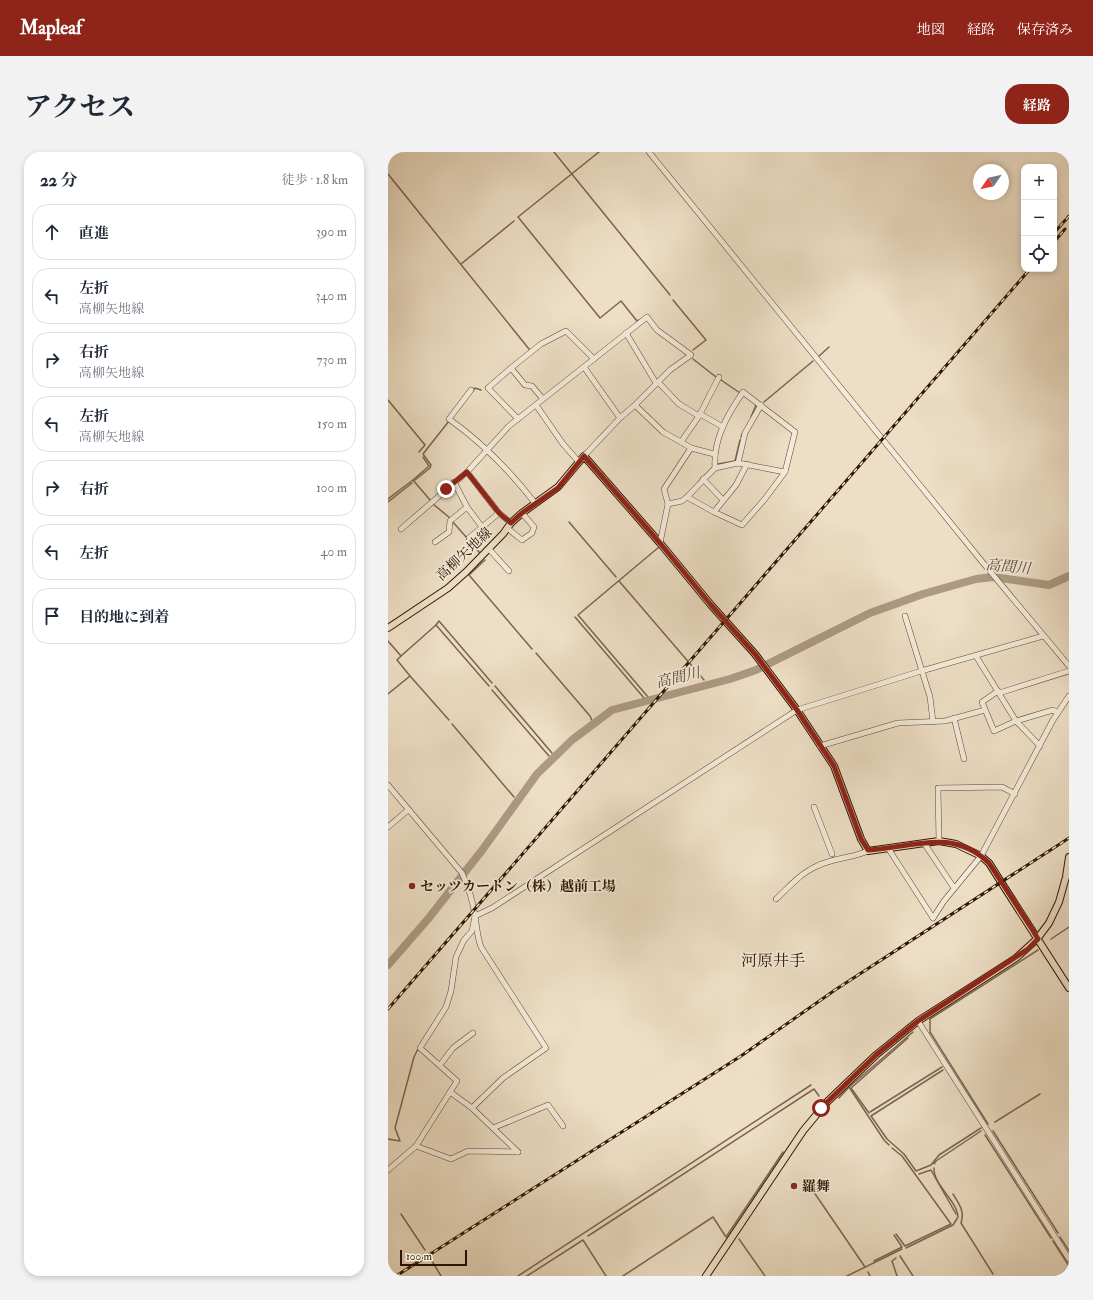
<!DOCTYPE html>
<html lang="ja">
<meta charset="utf-8">
<style>
body{margin:0;font-family:"IM FELL Double Pica","Noto Serif JP",serif;background:#f2f2f3;color:#1f2937}
.controls{position:absolute;right:12px;top:12px;display:grid;overflow:hidden;border-radius:8px;box-shadow:0 2px 6px #0003}
.controls button{width:36px;height:36px;display:grid;place-items:center;padding:0;border:0;border-bottom:1px solid #e0e1e3;background:#fff;color:#1f2937;font:20px sans-serif}
.compass{position:absolute;left:585px;top:12px;width:36px;height:36px;border-radius:50%;background:#fff;box-shadow:0 2px 6px #0003;rotate:236deg}
.scale{position:absolute;left:12px;bottom:10px;width:67px;box-sizing:border-box;padding-left:4px;border:2px solid #301602;border-top:0;font-size:11px;line-height:14px;white-space:nowrap;color:#301602;-webkit-text-stroke:3px #f3ead9;paint-order:stroke}
.stop{position:absolute;width:12px;height:12px;margin:-9px;border:3px solid #8f2418;border-radius:50%;background:#fff}
.stop.end{background:#8f2418;border-color:#fff;box-shadow:0 1px 4px #0008}
.list{margin:0;padding:0;list-style:none}
h2{display:flex;justify-content:space-between;align-items:center;height:52px;margin:0;padding:0 16px;font-size:17px}
h2 small{font-size:13px;font-weight:400;color:#747a83}
.list li{display:grid;grid-template-columns:26px 1fr auto;gap:12px;align-items:center;box-sizing:border-box;height:56px;margin:0 8px 8px;padding:0 8px;border:1px solid #e0e1e3;border-radius:16px}
.list b{display:block;font-size:15px;white-space:nowrap}
.list p{margin:0;font-size:13px;white-space:nowrap;color:#747a83}
.list em{font-size:13px;font-style:normal;color:#747a83}
.icon{flex:none;width:22px;height:22px;fill:none;stroke:currentColor;stroke-width:2;stroke-linecap:round;stroke-linejoin:round}
.map{position:relative;flex:none;width:681px;height:1124px;overflow:hidden;border-radius:16px}
header{display:flex;align-items:center;gap:24px;box-sizing:border-box;height:56px;padding:0 20px;background:#8f2418;color:#fff}
header strong{font-size:19px}
nav{display:flex;gap:22px;margin-inline-start:auto;font-size:14px}
.intro{display:flex;align-items:center;justify-content:space-between;box-sizing:border-box;height:96px;padding:0 24px}
h1{margin:0;font-size:28px}
.button{padding:10px 18px;border-radius:16px;background:#8f2418;color:#fff;font-size:14px;font-weight:700}
main{display:flex;gap:24px;padding:0 24px}
aside{flex:1;background:#fff;border-radius:16px;box-shadow:0 2px 6px #0003}
.map>svg:first-child{display:block}
.lines{fill:none;stroke-linecap:round;stroke-linejoin:round}
.stream{stroke:#7b654f;stroke-width:1.5}
.river{stroke:#ad9a83;stroke-width:8}
.minor-casing{stroke:#5f4833;stroke-width:6}
.major-casing{stroke:#301602;stroke-width:8}
.minor{stroke:#f3ead9;stroke-width:5}
.major{stroke:#eddec5;stroke-width:6}
.rail-casing{stroke:#301602;stroke-width:3}
.rail{stroke:#f3ead9;stroke-width:1.5;stroke-dasharray:4.5;stroke-linecap:butt}
.route{stroke:#8f2418;stroke-width:5}
.poi-dot{fill:#8f2418;stroke:#f3ead9;stroke-width:1.5}
.labels{text-anchor:middle;dominant-baseline:central;stroke-width:3.5;stroke-linejoin:round;paint-order:stroke}
.street-label{font-size:14px;fill:#301602;stroke:#f3ead9}
.poi-label{font-size:14px;font-weight:bold;fill:#301602;stroke:#f3ead9;text-anchor:start}
.water-label{font-size:15px;font-style:italic;fill:#624b36;stroke:#f3ead9}
.quarter-label{font-size:16px;fill:#301602;stroke:#f3ead9}
</style>
<header>
<strong>Mapleaf</strong>
<nav><a>地図</a><a>経路</a><a>保存済み</a></nav>
</header>
<div class="intro"><h1>アクセス</h1><a class="button">経路</a></div>
<main>
<aside>
<h2>22 分<small>徒歩 · 1.8 km</small></h2>
<ul class="list">
<li><svg class="icon" aria-label="ahead" viewBox="0 0 24 24"><path d="M12 20V5M6 11l6-6 6 6"/></svg><div><b>直進</b></div><em>390 m</em></li>
<li><svg class="icon" aria-label="left" viewBox="0 0 24 24"><path d="M17 20v-9H6M10 6l-5 5 5 5"/></svg><div><b>左折</b><p>高柳矢地線</p></div><em>340 m</em></li>
<li><svg class="icon" aria-label="right" viewBox="0 0 24 24"><path d="M7 20v-9h11M14 6l5 5-5 5"/></svg><div><b>右折</b><p>高柳矢地線</p></div><em>730 m</em></li>
<li><svg class="icon" aria-label="left" viewBox="0 0 24 24"><path d="M17 20v-9H6M10 6l-5 5 5 5"/></svg><div><b>左折</b><p>高柳矢地線</p></div><em>150 m</em></li>
<li><svg class="icon" aria-label="right" viewBox="0 0 24 24"><path d="M7 20v-9h11M14 6l5 5-5 5"/></svg><div><b>右折</b></div><em>100 m</em></li>
<li><svg class="icon" aria-label="left" viewBox="0 0 24 24"><path d="M17 20v-9H6M10 6l-5 5 5 5"/></svg><div><b>左折</b></div><em>40 m</em></li>
<li><svg class="icon" aria-label="arrive" viewBox="0 0 24 24"><path d="M6 21V4h12l-3 4 3 4H6"/></svg><div><b>目的地に到着</b></div></li>
</ul>
</aside>
<div class="map">
<svg width="681" height="1124" viewBox="0 0 681 1124">
<rect width="100%" height="100%" fill="#eddec5"/>
<filter id="stains"><feTurbulence type="fractalNoise" baseFrequency=".005" numOctaves="4"/><feColorMatrix values="0 0 0 0 .2 0 0 0 0 .09 0 0 0 0 .02 0 0 0 .5 -.17"/></filter>
<radialGradient id="worn" r=".72"><stop offset=".6" stop-color="#630" stop-opacity="0"/><stop offset="1" stop-color="#630" stop-opacity=".3"/></radialGradient>
<g class="lines">
<g class="stream">
<polyline points="166,0 282,143"/>
<polyline points="211,0 130,65 212,166 233,149 249,169 251,168"/>
<polyline points="0,22 141,197"/>
<polyline points="73,112 126,69"/>
<polyline points="285,148 318,188 305,198"/>
<polyline points="431,204 441,195"/>
<polyline points="305,207 328,225"/>
<polyline points="333,228 352,241"/>
<polyline points="85,239 87,236 93,238"/>
<polyline points="0,248 37,293 31,300"/>
<polyline points="376,250 425,209"/>
<polyline points="363,265 368,253"/>
<polyline points="353,285 355,280"/>
<polyline points="35,305 41,314 25,328 42,348"/>
<polyline points="330,312 347,309 352,288"/>
<polyline points="27,328 42,316 43,313 35,302 61,269"/>
<polyline points="310,330 325,315"/>
<polyline points="0,347 25,328"/>
<polyline points="0,350 24,331"/>
<polyline points="45,352 62,366"/>
<polyline points="64,369 79,386"/>
<polyline points="181,370 228,425"/>
<polyline points="81,389 92,401"/>
<polyline points="97,408 81,423 144,497"/>
<polyline points="231,429 316,528"/>
<polyline points="187,465 256,546"/>
<polyline points="48,473 51,469 104,531"/>
<polyline points="0,489 13,504 9,508 22,524"/>
<polyline points="148,501 202,564 205,571"/>
<polyline points="13,504 48,473 101,534"/>
<polyline points="107,534 164,601"/>
<polyline points="104,538 161,604"/>
<polyline points="0,542 22,524 61,568"/>
<polyline points="260,545 190,463 271,395"/>
<polyline points="64,572 126,645"/>
<polyline points="663,787 681,775"/>
<polyline points="555,918 483,964 499,987 516,1002 528,1019 543,1013 551,1003 593,976"/>
<polyline points="461,935 525,880"/>
<polyline points="451,946 461,935 496,988 501,993"/>
<polyline points="482,960 554,915"/>
<polyline points="481,961 463,936 520,886"/>
<polyline points="607,970 652,942"/>
<polyline points="600,972 542,880 542,867 650,798"/>
<polyline points="605,979 670,1081"/>
<polyline points="597,983 663,1086"/>
<polyline points="0,987 12,989 7,976 26,905 31,895"/>
<polyline points="504,996 514,1004 563,1072 517,1094 508,1082"/>
<polyline points="546,1012 548,1009 593,979"/>
<polyline points="531,1022 543,1018 568,1062"/>
<polyline points="419,1030 477,1115"/>
<path d="M565 1042C571 1052 577 1059 573 1071L605 1122"/>
<polyline points="13,1062 37,1098"/>
<polyline points="200,1084 426,937 431,944"/>
<polyline points="672,1085 681,1099"/>
<polyline points="351,1087 377,1124"/>
<polyline points="665,1089 681,1114"/>
<path d="M518 1096 565 1073 570 1065C569 1048 545 1033 546 1016"/>
<polyline points="512,1104 525,1124"/>
<polyline points="508,1106 504,1109 509,1124"/>
<polyline points="44,1109 53,1124"/>
<polyline points="486,1109 514,1095 506,1083"/>
<polyline points="480,1120 482,1124"/>
<polyline points="130,1124 423,933"/>
<polyline points="139,1124 195,1088 218,1124"/>
<polyline points="235,1124 325,1065 338,1085 395,1000"/>
<polyline points="459,1124 514,1097"/>
</g>
<polyline class="river" points="0,813 40,767 95,697 149,622 184,588 224,558 342,527 368,518 482,461 535,442 588,427 605,425 661,433 681,424"/>
<defs>
<g id="minor">
<polyline points="261,0 596,412 681,514"/>
<polyline points="238,181 268,231"/>
<polyline points="196,215 232,266"/>
<polyline points="123,216 153,192 178,179 206,207"/>
<polyline points="270,230 291,252 311,264"/>
<path d="M83 238 61 267C95 291 122 319 147 351"/>
<polyline points="148,253 175,292 191,310"/>
<polyline points="247,253 275,280 293,290"/>
<polyline points="312,262 335,275"/>
<polyline points="130,267 100,236 123,216 137,233 144,234 155,247"/>
<polyline points="326,302 303,296 293,290 311,264 331,225"/>
<polyline points="350,311 357,281 373,253"/>
<polyline points="79,320 111,361 123,371"/>
<polyline points="315,327 335,348"/>
<polyline points="66,330 79,355 94,375"/>
<path d="M299 345 326 360 354 373 376 348 397 320 407 280 355 240C339 263 325 288 327 316"/>
<polyline points="280,352 276,337 303,296"/>
<polyline points="326,360 348,333 359,312"/>
<polyline points="119,376 134,388 144,381 146,375 134,361"/>
<polyline points="13,377 79,320 121,274 259,165 269,178 303,203 282,218 247,253 232,266 196,304"/>
<polyline points="81,386 111,361"/>
<polyline points="47,390 61,380 62,369 79,355"/>
<polyline points="272,391 280,352 294,349 299,345 327,316 350,311 397,320"/>
<polyline points="101,397 121,419"/>
<polyline points="517,464 542,545 545,570"/>
<polyline points="588,504 628,569 665,558 670,561"/>
<polyline points="610,539 594,550 606,579 628,569 652,594"/>
<polyline points="611,541 681,519"/>
<polyline points="566,566 576,607"/>
<polyline points="432,594 510,571 557,569 597,558"/>
<path d="M0 633 74 721C80 734 85 750 87 764 89 775 89 784 93 795L158 896 115 926 84 956"/>
<polyline points="426,655 444,702"/>
<polyline points="0,675 20,658"/>
<polyline points="551,689 550,636 614,635 627,642"/>
<polyline points="536,691 566,736"/>
<polyline points="500,696 545,766"/>
<path d="M388 747C401 735 413 721 429 714 445 706 464 706 480 699"/>
<polyline points="545,766 556,749 593,704 665,568 681,544"/>
<polyline points="530,869 681,1107"/>
<polyline points="52,913 65,896 85,881"/>
<polyline points="62,940 84,956 130,1000"/>
<polyline points="105,976 160,953 175,974"/>
<polyline points="28,994 63,1007 80,999 130,1000"/>
<polyline points="0,1018 28,994 69,929 32,896 58,855 63,839 68,805 76,788 84,779 87,764 104,756 409,558 530,520 655,484"/>
</g>
<g id="major">
<polyline points="0,476 60,436 78,420 115,382 123,371 134,361 170,335 196,304 272,391 323,453 367,502 409,558 446,614 473,687 480,699 551,689 568,692 593,704 601,711 613,730 681,836"/>
<polyline points="318,1124 415,979 439,950 488,903 530,869 628,806 649,787 661,771 671,750 678,725 681,705"/>
</g>
</defs>
<use href="#minor" class="minor-casing"/>
<use href="#major" class="major-casing"/>
<use href="#minor" class="minor"/>
<use href="#major" class="major"/>
<defs>
<g id="rail">
<polyline points="666,81 681,64"/>
<polyline points="666,90 677,77"/>
<polyline points="0,857 642,117"/>
<polyline points="8,1124 353,904 447,838 681,686"/>
</g>
</defs>
<use href="#rail" class="rail-casing"/>
<use href="#rail" class="rail"/>
</g>
<g class="lines">
<path class="route" d="M58 337 79 320 111 361 123 371 134 361 170 336 196 304 272 391 323 453 367 502 409 558 446 614 473 687 480 698C525 696 563 675 601 711L644 777 650 787 640 797 530 869 488 903 433 956"/>
</g>
<g class="poi-dot">
<circle cx="24" cy="734" r="4"/>
<circle cx="406" cy="1034" r="4"/>
</g>
<g class="labels">
<g class="street-label">
<text transform="translate(76 402) rotate(-43)">高柳矢地線</text>
</g>
<g class="poi-label">
<text x="32" y="734">セッツカートン（株）越前工場</text>
<text x="414" y="1034">羅舞</text>
</g>
<g class="water-label">
<text transform="translate(620 415) rotate(5)">高間川</text>
<text transform="translate(290 526) rotate(-14)">高間川</text>
</g>
<g class="quarter-label">
<text x="385" y="809">河原井手</text>
</g>
</g>
<rect width="100%" height="100%" filter="url(#stains)"/>
<rect width="100%" height="100%" fill="url(#worn)"/>
</svg>
<div class="controls">
<button>+</button>
<button>−</button>
<button><svg class="icon" aria-label="locate" viewBox="0 0 24 24"><circle cx="12" cy="12" r="6"/><path d="M12 2v4M12 18v4M2 12h4M18 12h4"/></svg></button>
</div>
<svg class="compass" viewBox="-18 -18 36 36"><path d="M0-13l5 13h-10z" fill="#e53935"/><path d="M0 13l5-13h-10z" fill="#747a83"/></svg>
<div class="scale">100 m</div>
<div class="stop" style="left:433px;top:956px"></div>
<div class="stop end" style="left:58px;top:337px"></div>
</div>
</main>
